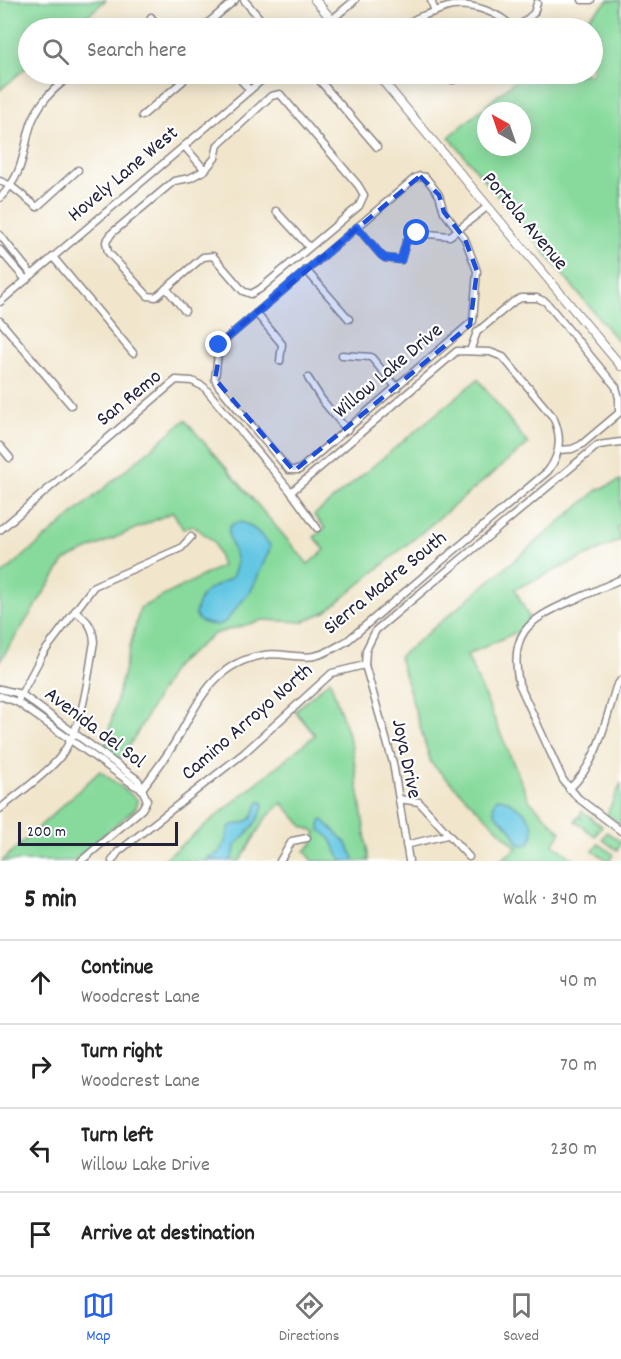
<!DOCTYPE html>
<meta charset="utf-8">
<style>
body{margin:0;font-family:Dekko,sans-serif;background:#f2f2f2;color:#222}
.compass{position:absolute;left:477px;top:102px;width:54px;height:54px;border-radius:50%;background:#fff;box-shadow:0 3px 15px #0003;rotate:320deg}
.scale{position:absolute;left:18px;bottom:15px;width:160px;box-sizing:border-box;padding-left:6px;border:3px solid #22223b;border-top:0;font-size:16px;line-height:21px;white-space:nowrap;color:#22223b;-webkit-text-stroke:4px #fff;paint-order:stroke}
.stop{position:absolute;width:18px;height:18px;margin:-14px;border:4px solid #2563eb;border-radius:50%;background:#fff}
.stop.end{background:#2563eb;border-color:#fff;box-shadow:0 2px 6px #0008}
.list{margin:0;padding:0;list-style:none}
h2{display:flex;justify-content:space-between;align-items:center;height:78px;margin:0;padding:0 24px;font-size:26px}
h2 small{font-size:20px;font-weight:400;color:#767676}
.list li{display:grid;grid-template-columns:39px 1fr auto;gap:18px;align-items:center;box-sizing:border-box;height:84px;padding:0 24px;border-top:2px solid #e0e0e0}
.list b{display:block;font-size:22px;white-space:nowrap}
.list p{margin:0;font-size:20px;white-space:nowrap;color:#767676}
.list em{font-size:20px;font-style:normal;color:#767676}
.icon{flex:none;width:33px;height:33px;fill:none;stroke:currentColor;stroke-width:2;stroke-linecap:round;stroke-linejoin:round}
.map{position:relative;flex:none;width:621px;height:861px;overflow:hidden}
.search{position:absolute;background:#fff;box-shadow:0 3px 15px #0003;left:18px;right:18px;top:18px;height:66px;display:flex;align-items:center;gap:15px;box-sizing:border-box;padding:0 21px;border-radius:33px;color:#767676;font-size:22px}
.sheet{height:414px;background:#fff}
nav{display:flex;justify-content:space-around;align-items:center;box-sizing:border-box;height:84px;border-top:2px solid #e0e0e0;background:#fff;font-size:16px;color:#767676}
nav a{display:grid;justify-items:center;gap:3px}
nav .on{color:#2563eb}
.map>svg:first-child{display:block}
.green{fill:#87da9c;stroke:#547e6c;stroke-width:1.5;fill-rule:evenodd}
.water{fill:#64c7e3;stroke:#43748f;stroke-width:1.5}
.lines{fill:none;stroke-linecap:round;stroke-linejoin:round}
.minor-casing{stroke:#8a8484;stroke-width:9}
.major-casing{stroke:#8a8484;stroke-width:10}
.minor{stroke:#fff;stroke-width:6}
.major{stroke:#fff;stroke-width:8}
.route{stroke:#2563eb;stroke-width:8}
.marked{fill:#1d4ed8;fill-opacity:0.2;stroke:#1d4ed8;stroke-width:4.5;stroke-dasharray:12 8;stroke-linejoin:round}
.labels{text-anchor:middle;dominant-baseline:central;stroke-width:4.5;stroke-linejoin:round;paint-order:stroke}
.street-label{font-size:21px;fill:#22223b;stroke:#fff}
</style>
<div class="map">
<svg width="621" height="861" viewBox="0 0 621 861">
<rect width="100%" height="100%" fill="#fff"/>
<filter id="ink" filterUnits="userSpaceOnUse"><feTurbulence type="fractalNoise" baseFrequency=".0167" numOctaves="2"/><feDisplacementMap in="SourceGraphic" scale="12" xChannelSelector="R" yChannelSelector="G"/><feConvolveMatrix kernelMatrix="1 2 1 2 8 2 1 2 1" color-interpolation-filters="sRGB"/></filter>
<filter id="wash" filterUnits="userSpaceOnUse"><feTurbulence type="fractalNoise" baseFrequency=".008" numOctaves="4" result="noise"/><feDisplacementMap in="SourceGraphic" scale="24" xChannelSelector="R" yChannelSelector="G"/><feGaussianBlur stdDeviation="1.35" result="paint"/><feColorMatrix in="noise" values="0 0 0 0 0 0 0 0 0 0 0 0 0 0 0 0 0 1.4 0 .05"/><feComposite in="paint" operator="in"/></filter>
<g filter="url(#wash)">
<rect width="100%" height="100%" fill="#f1e6cc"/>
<g class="green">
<polygon points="0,0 106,0 73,28 28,28 28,66 0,90"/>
<path d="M609 0H621V341L616 339 449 137 523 74H592V28H576ZM486 111H522V147H486Z"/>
<polygon points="478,379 528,444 327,611 303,622 263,620 214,634 174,667 136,735 117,763 103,754 140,608 222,566 214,542 193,525 183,529 173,512 65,560 0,661 0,576 185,420 308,564 325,550 314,537 325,528 314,515"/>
<polygon points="621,480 621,526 617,528 621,540 515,589 529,618 519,631 467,655 529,800 561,832 553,844 577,861 499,861 517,848 431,763 399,657 598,490"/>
<polygon points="330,680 352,747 369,861 313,861 305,851 313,843 316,832 304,827 282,803 265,819 240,861 162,861 315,735 295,711"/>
<polygon points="100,771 137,799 136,808 73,861 2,861"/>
<polygon points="621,783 621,825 607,814"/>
<polygon points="582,811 591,817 591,819 602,826 600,830 596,830 598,832 595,836 575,821 578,817 581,818 580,815"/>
<polygon points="607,832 621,842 617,850 602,839"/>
<polygon points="598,843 614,855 609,861 593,851"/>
</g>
<g class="water">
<path d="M240 522C253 525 262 536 270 545L269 551 252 589 225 622 218 625 208 624 199 621 195 614C202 585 211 591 232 577 235 571 238 564 236 558 234 546 218 524 240 522Z"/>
<path d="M497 798C505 798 509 802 516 806 530 815 538 828 529 844L520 845C516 839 514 833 509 827 501 818 487 814 497 798Z"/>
<path d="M259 802H263C264 818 245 835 235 846L234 855 230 861 208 860 209 857C226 854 224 839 230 826L243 823 251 819Z"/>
<path d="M323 820 347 844 355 861H343C331 847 338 842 320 830V821Z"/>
</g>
</g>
<g filter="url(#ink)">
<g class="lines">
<defs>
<g id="minor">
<polyline points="244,0 262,21"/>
<polyline points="431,0 435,12"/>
<polyline points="582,0 591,0"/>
<polyline points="151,17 158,28"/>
<polyline points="202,28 235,0"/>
<polyline points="322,28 355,0"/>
<path d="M407 28C410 20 417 18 425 15 434 12 443 8 452 6 473 3 500 13 513 28"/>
<polyline points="517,28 534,13 537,3"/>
<polyline points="235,74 250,90"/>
<polyline points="248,74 256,84"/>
<polyline points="314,74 377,147"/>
<polyline points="442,74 446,78 453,80 464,74"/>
<polygon points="280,94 358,185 364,195 359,206 260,289 251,294 243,291 213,256 203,257 156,297 148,296 108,252 106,242 112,233 174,181 190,178 205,170 215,158 218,145 271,96"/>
<polyline points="142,116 183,81 180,74"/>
<polyline points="184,146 205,170"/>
<polygon points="420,176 425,177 430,183 439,195 444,212 465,239 477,271 473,321 299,470 289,470 218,385 215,379 219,345 415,178"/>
<polyline points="0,181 11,186 37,207 78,170"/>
<path d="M0 198C22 175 22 159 29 131 35 106 54 86 75 74"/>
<polyline points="276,211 309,247"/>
<polyline points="357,227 381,255 385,258 401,260 406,242 417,233 450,236 487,207"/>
<polyline points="0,235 32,275"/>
<polyline points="0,250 26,280"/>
<polyline points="53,257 133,353"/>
<polyline points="306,270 349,319"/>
<polyline points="166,288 185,311"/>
<polyline points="0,302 269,74"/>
<polyline points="256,313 282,344 280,361"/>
<polyline points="0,321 71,405"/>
<polyline points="470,351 477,332 513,302 521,298 537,298 546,302 616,387 619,398 619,413 581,445 572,449 559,450"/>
<polyline points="342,355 371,357 397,388"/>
<polyline points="308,378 322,400 347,430"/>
<polyline points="0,446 10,458"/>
<polyline points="0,530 176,380 192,381 204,387 291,492 317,528"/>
<path d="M621 579C604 587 586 595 569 602 527 620 509 635 519 684L563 780 578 798 621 831"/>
<polyline points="365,665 393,763 409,861"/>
<polyline points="0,689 21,694 138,780 147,800 142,809 81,861"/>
<polyline points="0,696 17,702 134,785 142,789"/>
<polyline points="17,702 42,655 94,586 181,548 191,537"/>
<path d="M142 789C153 774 164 760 174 744 198 704 212 663 264 655 279 652 300 659 314 656 326 654 336 647 347 641L548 471C561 454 562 436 553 417L503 357 490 352 457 351 291 492"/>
<path d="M569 789C598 763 605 722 616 687L621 680"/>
<polyline points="399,799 419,802 469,857"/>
<path d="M0 809C16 795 48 773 60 757 84 725 87 681 94 642 93 626 87 620 75 611"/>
<polyline points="406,845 447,835"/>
<polyline points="112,861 118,852 138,836 244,753 332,673 365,665 366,650 376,630 598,445 621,442"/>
<polyline points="280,861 292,841 307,838"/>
</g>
<g id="major">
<polyline points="315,0 339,28"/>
<polyline points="377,74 621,366"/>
</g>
</defs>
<use href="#minor" class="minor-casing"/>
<use href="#major" class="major-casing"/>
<use href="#minor" class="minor"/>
<use href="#major" class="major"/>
</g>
</g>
<g class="lines" filter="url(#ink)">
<polyline class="route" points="219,345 357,227 381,255 385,258 401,260 406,242 417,233"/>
</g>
<path class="marked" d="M420 176 439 195 444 212 465 239 477 271 470 325 294 471 215 379 222 341Z"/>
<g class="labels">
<g class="street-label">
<text transform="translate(124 175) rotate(-40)">Hovely Lane West</text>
<text transform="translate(524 222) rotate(50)">Portola Avenue</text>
<text transform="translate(389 372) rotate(-40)">Willow Lake Drive</text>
<text transform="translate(130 399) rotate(-39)">San Remo</text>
<text transform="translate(386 584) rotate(-39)">Sierra Madre South</text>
<text transform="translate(248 723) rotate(-41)">Camino Arroyo North</text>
<text transform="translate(94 729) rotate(37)">Avenida del Sol</text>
<text transform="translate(405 759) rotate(78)">Joya Drive</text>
</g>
</g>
</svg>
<svg class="compass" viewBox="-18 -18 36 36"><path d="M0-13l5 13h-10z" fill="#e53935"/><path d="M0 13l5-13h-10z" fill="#767676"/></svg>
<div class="scale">200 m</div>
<div class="stop" style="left:417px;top:233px"></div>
<div class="stop end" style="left:219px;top:345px"></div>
<div class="search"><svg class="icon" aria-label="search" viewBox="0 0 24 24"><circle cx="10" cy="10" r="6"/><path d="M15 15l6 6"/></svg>Search here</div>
</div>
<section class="sheet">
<h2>5 min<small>Walk · 340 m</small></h2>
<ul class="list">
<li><svg class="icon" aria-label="ahead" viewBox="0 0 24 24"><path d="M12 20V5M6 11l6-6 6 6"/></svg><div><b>Continue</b><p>Woodcrest Lane</p></div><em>40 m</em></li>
<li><svg class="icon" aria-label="right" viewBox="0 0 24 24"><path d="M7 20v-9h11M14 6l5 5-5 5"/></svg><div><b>Turn right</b><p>Woodcrest Lane</p></div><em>70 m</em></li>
<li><svg class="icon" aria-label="left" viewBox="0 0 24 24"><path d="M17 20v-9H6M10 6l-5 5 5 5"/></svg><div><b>Turn left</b><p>Willow Lake Drive</p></div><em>230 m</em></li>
<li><svg class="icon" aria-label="arrive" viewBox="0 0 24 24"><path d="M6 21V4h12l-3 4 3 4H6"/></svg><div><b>Arrive at destination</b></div></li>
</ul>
</section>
<nav>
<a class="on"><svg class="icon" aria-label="map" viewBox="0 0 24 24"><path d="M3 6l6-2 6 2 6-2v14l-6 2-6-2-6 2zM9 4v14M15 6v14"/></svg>Map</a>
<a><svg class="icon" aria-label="directions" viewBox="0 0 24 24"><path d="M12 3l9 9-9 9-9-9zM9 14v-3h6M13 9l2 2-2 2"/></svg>Directions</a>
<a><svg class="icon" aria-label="saved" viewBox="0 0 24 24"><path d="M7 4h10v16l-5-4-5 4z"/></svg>Saved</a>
</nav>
